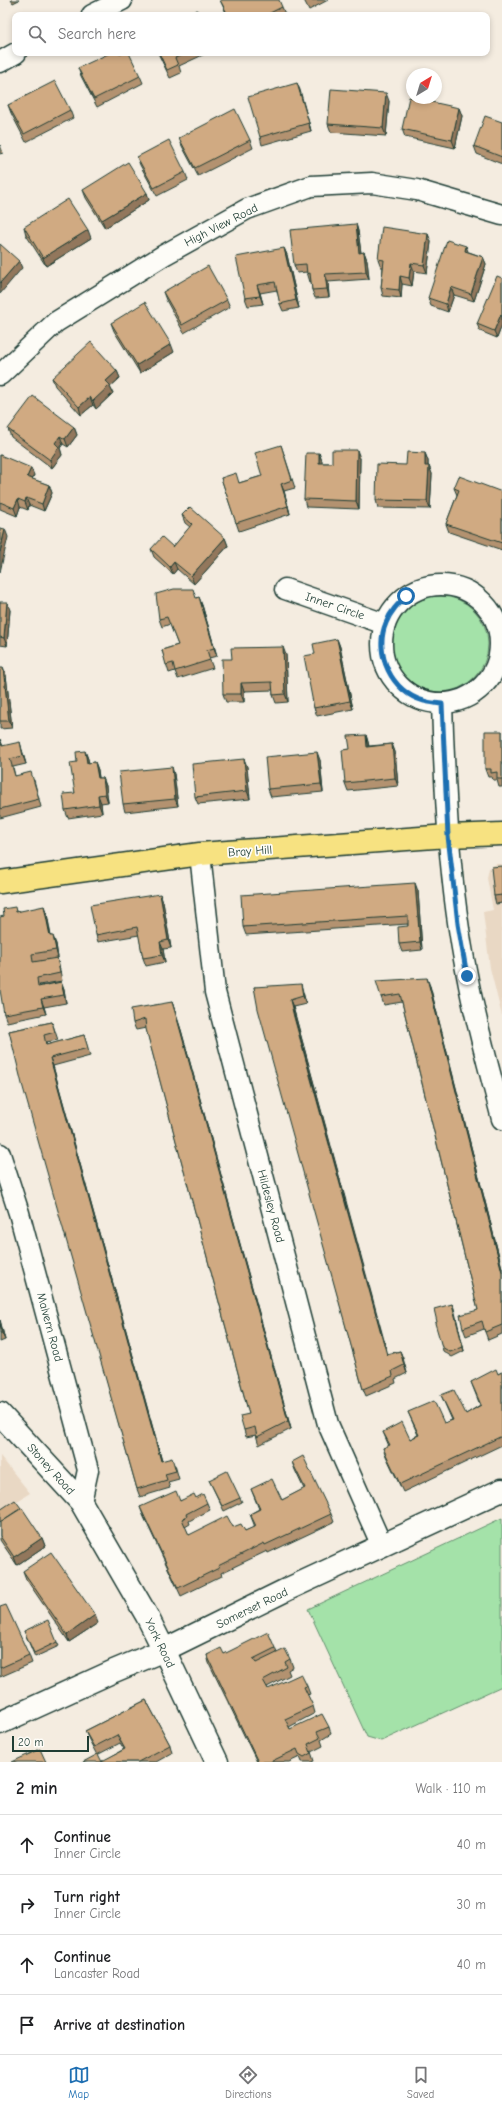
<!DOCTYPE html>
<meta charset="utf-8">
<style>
body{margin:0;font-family:"Comic Neue",sans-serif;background:#f6f6f6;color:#202124}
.compass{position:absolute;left:406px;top:68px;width:36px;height:36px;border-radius:50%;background:#fff;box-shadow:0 2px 6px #0003;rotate:38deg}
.scale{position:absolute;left:12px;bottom:10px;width:77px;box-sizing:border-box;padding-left:4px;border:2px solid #1f3d34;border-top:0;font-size:11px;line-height:14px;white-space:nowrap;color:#1f3d34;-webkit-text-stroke:3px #fdfcf7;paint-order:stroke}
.stop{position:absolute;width:12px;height:12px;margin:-9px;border:3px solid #1f6fb2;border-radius:50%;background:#fff}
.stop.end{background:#1f6fb2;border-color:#fff;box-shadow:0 1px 4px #0008}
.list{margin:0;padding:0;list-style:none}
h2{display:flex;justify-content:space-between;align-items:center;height:52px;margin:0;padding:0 16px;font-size:17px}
h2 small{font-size:13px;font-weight:400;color:#757577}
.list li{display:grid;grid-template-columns:26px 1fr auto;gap:12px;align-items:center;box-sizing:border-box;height:60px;padding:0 16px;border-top:1px solid #e0e0e0}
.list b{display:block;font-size:15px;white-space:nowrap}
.list p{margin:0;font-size:13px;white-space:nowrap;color:#757577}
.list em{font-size:13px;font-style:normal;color:#757577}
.icon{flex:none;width:22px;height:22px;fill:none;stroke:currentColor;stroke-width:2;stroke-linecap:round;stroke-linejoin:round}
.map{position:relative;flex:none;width:502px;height:1762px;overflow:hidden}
.search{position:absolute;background:#fff;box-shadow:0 2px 6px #0003;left:12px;right:12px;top:12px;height:44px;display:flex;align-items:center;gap:10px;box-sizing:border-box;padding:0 14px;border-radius:8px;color:#757577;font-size:15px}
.sheet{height:292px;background:#fff}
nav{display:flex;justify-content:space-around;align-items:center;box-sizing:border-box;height:56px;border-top:1px solid #e0e0e0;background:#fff;font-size:11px;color:#757577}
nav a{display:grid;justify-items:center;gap:2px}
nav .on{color:#1f6fb2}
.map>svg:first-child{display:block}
.built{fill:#e9d8c4}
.green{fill:#a4e2a9;stroke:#62906e}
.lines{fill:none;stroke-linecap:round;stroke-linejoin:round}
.minor-casing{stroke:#1f3d34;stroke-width:23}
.tertiary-casing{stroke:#1f3d34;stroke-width:25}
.secondary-casing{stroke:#1f3d34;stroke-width:25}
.trunk-casing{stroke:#1f3d34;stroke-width:25}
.minor{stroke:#fdfcf7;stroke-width:20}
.tertiary{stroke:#fdfcf7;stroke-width:22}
.secondary{stroke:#fdfcf7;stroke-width:22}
.trunk{stroke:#f7e281;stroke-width:22}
.wall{fill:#b39270;stroke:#1f3d34}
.shaded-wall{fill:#92775b;stroke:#1f3d34}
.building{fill:#d0aa82;stroke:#1f3d34}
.route{stroke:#1f6fb2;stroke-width:5}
.labels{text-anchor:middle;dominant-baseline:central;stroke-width:3.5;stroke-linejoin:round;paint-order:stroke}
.street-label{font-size:12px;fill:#1f3d34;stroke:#fdfcf7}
</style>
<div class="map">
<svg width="502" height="1762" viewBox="0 0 502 1762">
<rect width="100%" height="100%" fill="#f4ece0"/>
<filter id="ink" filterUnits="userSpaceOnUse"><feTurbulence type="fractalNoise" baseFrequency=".025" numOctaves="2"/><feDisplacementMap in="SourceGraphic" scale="8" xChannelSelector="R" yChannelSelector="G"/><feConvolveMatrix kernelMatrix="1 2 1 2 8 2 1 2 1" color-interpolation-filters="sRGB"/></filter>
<g filter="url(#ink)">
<g class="built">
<polygon points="496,864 502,864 502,1016 490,968 483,912 493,910 487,878 489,868"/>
<polygon points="0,1456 30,1493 0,1512"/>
</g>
<g class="green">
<circle cx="440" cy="644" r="48"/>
<polygon points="502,1518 502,1686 381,1741 367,1737 308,1609"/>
</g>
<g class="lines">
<defs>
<g id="minor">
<polyline points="92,15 122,0"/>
<polyline points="0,62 16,53"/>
<polyline points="0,375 56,322 164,255 247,209 311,186 372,183 417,190 502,215"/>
<circle cx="441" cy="644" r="59"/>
<polyline points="285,589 385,624"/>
<path d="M442 704C445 795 449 885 467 975 476 1024 490 1072 502 1119"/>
<polyline points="200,854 215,992 328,1424 382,1546"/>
<polyline points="0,1154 19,1213 88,1470 81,1502"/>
</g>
<polyline id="tertiary" points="0,1414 81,1502 147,1616 164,1650"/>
<g id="secondary">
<polyline points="164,1650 217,1762"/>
<polyline points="0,1723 114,1671 164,1650 288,1589 502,1490"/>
</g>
<polyline id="trunk" points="0,882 200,854 448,836 502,834"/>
</defs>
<use href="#minor" class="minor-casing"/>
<use href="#tertiary" class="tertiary-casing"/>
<use href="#secondary" class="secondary-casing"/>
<use href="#trunk" class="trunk-casing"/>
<use href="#minor" class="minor"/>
<use href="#tertiary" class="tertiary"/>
<use href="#secondary" class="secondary"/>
<use href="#trunk" class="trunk"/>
</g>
<g class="wall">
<polygon points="11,0 19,0 13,3"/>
<polygon points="220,0 282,7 285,14 227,15"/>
<polygon points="304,0 328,0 309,10"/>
<polygon points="158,53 207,53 179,66 181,73 170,78"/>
<polygon points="78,68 140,76 143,83 97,107 81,76"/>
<polygon points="297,83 311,131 262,145 260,137"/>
<polygon points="389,101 386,136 331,132 328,124"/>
<polygon points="8,105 70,110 73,118 26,142 11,113"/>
<polygon points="459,108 462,116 455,148 405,137 402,129"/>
<polygon points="502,122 502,164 477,154 474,146"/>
<polygon points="179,138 250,140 253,148 198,176 182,146"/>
<polygon points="0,145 3,153 0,154"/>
<polygon points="137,157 185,172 188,180 157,196 140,165"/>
<polygon points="83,190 147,193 149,200 105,228 86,198"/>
<polygon points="356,224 358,231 361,253 364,252 367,260 369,279 328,282 329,297 315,298 312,290 311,281 310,282 307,272 297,273 294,265"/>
<polygon points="24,227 91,238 46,266 26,235"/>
<polygon points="428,234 431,242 427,273 414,271 412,286 402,284 401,298 383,296 381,288 383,267 381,267 378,259"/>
<polygon points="284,248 287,255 299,308 283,311 280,304 277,290 260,293 263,304 248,306 245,298"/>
<polygon points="469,252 483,257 486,264 474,301 454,295 448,312 431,306 428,298"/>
<polygon points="502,278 502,325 497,338 480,331 477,324"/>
<polygon points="163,292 227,300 230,307 184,333 166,300"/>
<polygon points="111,323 174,352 140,373 114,331"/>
<polygon points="117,371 120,378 110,387 113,393 96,409 93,405 81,415 55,386 52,378"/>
<polygon points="74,427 77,435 68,447 63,444 60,448 62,455 52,468 11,437 8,429"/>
<polygon points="281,445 295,488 284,491 290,514 239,531 221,478 239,483 262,476"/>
<polygon points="319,453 322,461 322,463 332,463 360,458 359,509 306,507 304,499"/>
<polygon points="425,453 428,461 428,466 429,466 432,474 430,509 378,508 376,500 406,465"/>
<polygon points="0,455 34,475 32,479 49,485 52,493 44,511 29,505 28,510 20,507 17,516 0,509"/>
<polygon points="454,488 502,492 502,550 449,532 446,524 457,495"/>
<polygon points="182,515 225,538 228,546 194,584 177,569 173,574 154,557 151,549 173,547 190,527 185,523"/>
<polygon points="196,598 202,605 217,656 209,658 213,668 178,679 175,671 169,673 162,650 178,645 170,624 162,627 159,619"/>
<polygon points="0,602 10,610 7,646 0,645"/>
<polygon points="337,639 340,647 353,709 317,716 314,708 315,654"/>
<polygon points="286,655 288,702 276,703 273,695 273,690 244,691 244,702 226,702 223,694 232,659"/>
<polygon points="0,668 6,675 12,728 0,729"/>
<polygon points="502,731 502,787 499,787 497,780 493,780 492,777 488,777 485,769"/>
<polygon points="366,735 368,742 369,746 392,744 395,752 398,786 348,791 345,783 350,749"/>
<polygon points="0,739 3,746 22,750 26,764 13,767 15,776 34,780 41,807 0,818"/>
<polygon points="85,751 88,759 89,763 95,762 98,770 99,778 103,778 106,786 108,802 101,803 102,813 68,818 65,810 75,793 77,762"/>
<polygon points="244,759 247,767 250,799 198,804 195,797"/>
<polygon points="320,760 323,792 271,797 268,789"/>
<polygon points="174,774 178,806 125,812 123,804"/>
<polygon points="502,866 502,903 496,904 494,896"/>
<polygon points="418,891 422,950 402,952 399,944 408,926 408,924 246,935 243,927"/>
<polygon points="163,902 171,948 163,949 165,962 146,966 143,958 139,935 98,942 96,935"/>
<polygon points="17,911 47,914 51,936 56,944 58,958 57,958 59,965 62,981 39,985 40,986 61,982 64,990 66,1003 44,1007 46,1014 7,1022 4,1014 4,916"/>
<polygon points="430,986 502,1268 502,1334 488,1340 484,1329 466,1336 463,1328 478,1310 402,1002 384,1005 381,997"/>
<polygon points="254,987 303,992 306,1004 293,1007 387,1354 400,1351 407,1373 395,1379 396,1383 366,1396 363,1389"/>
<polygon points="172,1002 181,1030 291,1429 259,1445 256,1435 246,1437 244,1430 249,1414 146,1028 136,1030 133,1023"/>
<polygon points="52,1022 58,1040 46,1042 47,1045 84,1035 90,1056 53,1066 162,1461 175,1465 179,1479 168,1482 170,1488 140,1497 137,1489 9,1031"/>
<polygon points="452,1304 464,1351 452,1357 443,1351 442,1347 437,1322"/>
<polygon points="0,1320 5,1340 0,1342"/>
<polygon points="502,1372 502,1445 403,1492 386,1456 383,1448 389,1446 383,1432 410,1439 418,1435 408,1412 444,1423 452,1420 441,1395 466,1414 480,1405 471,1382 498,1374"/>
<polygon points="292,1462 331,1514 334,1522 268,1553 267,1551 221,1573 222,1576 181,1596 143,1515 140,1507 196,1498 207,1503 210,1510 189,1521 190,1524 185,1527 189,1535 233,1527 245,1531 255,1527 250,1514 259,1509 251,1489 282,1500 304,1489 295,1470"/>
<polygon points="209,1480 240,1498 242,1502 224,1511"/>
<polygon points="0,1510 42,1538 45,1546 17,1565 0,1540"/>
<polygon points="23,1571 98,1623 69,1642 26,1579"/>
<polygon points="0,1607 29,1655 32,1663 0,1677"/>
<polygon points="24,1631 57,1642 59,1646 35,1657"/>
<polygon points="275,1648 277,1653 290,1659 293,1667 288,1670 290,1675 267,1687 268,1689 307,1686 310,1694 307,1695 313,1706 315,1713 289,1727 290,1729 329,1727 331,1734 321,1740 323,1746 311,1752 314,1761 311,1762 302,1762 300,1757 289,1762 257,1762 209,1663 207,1655 224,1654"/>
<polygon points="146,1700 170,1745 172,1753 156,1762 102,1762 124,1749 120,1743 97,1755 88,1738 85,1731"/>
</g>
<g class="shaded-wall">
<polygon points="297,83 300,90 311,131 309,123"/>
<polygon points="386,93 389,101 386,136 383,128"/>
<polygon points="459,108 462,116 455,148 452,140"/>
<polygon points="147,193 149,200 105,228 102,220"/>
<polygon points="356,224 358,231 362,260 359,253"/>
<polygon points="88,230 91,238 46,266 43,258"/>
<polygon points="428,234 431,242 427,273 424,265"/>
<polygon points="466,246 469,254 465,251"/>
<polygon points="284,248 287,255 299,308 296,300"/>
<polygon points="364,252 367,260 369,279 366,272"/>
<polygon points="483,257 486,264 474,301 471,294"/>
<polygon points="19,261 22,268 0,294 0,283"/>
<polygon points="411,263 414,271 412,286 409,278"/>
<polygon points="325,274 328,282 329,297 327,289"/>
<polygon points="400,276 402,284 401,298 399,290"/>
<polygon points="257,285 260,293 263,304 260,296"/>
<polygon points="451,287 454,295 448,312 446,304"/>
<polygon points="501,314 502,318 502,325 497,338 494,331"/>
<polygon points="171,344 174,352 140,373 137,365"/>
<polygon points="117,371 120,378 110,387 113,393 96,409 93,401 106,381"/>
<polygon points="90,397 93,405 81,415 79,407"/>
<polygon points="74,427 77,435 68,447 65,439"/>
<polygon points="60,436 63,444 60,448 62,455 52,468 50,460 55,443"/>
<polygon points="357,450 360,458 359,509 356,501"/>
<polygon points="319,453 322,461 321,471 319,463"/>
<polygon points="425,453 428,461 428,474 425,466"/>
<polygon points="429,466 432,474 430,509 427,501"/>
<polygon points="31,468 34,475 30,484 27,477"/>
<polygon points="281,484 284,491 290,514 288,506"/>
<polygon points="49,485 52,493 44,511 42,504"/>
<polygon points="26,498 29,505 28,510 25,502"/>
<polygon points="18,499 20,507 17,516 14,508"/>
<polygon points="5,529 8,537 0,572 0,552"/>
<polygon points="225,538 228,546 194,584 191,576"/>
<polygon points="174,562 177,569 173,574 170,567"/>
<polygon points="199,597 202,605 217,656 214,648"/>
<polygon points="7,602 10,610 7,646 4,638"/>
<polygon points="337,639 340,647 353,709 350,701"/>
<polygon points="283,647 286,655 288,702 285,694"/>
<polygon points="3,668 6,675 12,728 9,721"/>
<polygon points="241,683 244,691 244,702 241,694"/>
<polygon points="366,735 368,742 370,754 367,747"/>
<polygon points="20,742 22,750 26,764 23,756"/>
<polygon points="392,744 395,752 398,786 395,778"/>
<polygon points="85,751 88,759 90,771 87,763"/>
<polygon points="317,752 320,760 323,792 321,784"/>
<polygon points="244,759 247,767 250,799 247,791"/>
<polygon points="95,762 98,770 100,786 98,778"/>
<polygon points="172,767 174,774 178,806 175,799"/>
<polygon points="103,778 106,786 108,802 105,794"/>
<polygon points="98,795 101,803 102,813 99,805"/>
<polygon points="415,883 418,891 422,950 420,942"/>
<polygon points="160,894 163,902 171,948 168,940"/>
<polygon points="44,906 47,914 52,944 50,936"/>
<polygon points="53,936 56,944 58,958 56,950"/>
<polygon points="160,942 163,949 165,962 162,955"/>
<polygon points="427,978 430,986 502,1268 502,1272"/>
<polygon points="61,982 64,990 66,1003 64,995"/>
<polygon points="301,984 306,1004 303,996"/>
<polygon points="41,999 44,1007 46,1014 43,1007"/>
<polygon points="290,1000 293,1007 390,1362 387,1355"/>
<polygon points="172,1002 181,1030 291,1429 288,1421"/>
<polygon points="50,1058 53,1066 164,1469 161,1461"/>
<polygon points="452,1304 454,1308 464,1351 463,1347"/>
<polygon points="0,1320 5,1340 2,1333 0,1324"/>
<polygon points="400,1351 403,1358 407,1373 404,1365"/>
<polygon points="42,1538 45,1546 17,1565 14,1557"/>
<polygon points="95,1615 98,1623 69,1642 67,1635"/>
</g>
<g class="building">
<polygon points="220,0 279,0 282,7 266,15 228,15"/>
<polygon points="197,10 199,15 186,15"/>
<polygon points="110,53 129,53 140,76 94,99 78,68"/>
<polygon points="159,53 187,53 175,58 178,65 167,70"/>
<polygon points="55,81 70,110 24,134 8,105"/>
<polygon points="297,83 309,123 260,137 248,97"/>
<polygon points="331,89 386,93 383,128 328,124"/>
<polygon points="409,97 459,108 452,140 402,129"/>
<polygon points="235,109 250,140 195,168 179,138"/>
<polygon points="485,116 502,122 502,157 474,146"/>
<polygon points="169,140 185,172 154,188 137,157"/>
<polygon points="128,162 147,193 102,220 83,190"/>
<polygon points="68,199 88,230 43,258 24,227"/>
<polygon points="356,224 359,253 364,252 366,272 325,274 327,289 312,290 310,273 307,274 306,264 294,265 290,230"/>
<polygon points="382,227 428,234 424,265 411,263 409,278 400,276 399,290 381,288 384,260 378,259"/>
<polygon points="447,240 466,246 465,251 483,257 471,294 451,287 446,304 428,298"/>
<polygon points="0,244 19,261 0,283"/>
<polygon points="284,248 296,300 280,304 275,282 257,285 260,296 245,298 236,257"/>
<polygon points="208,266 227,300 182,325 163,292"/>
<polygon points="497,276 502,278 502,315 501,314 494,331 477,324"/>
<polygon points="145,302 171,344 137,365 111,323"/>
<polygon points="91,342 117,371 106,381 110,385 93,401 90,397 79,407 52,378"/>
<polygon points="33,396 74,427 65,439 60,436 55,443 59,447 50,460 8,429"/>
<polygon points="281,445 292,480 281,484 288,506 236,523 221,478 236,473 239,483 262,476 255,453"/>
<polygon points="332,450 357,450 356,501 304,499 306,453 319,453 319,463 332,463"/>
<polygon points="407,452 425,453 425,466 429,466 427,501 376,500 377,464 406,465"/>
<polygon points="0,455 31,468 27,477 49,485 42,504 26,498 25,502 18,499 14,508 0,502"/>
<polygon points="459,476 502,492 502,543 446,524 459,490 454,488"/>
<polygon points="190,507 225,538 191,576 174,562 170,567 151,549 162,537 173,547 192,524 182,515"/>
<polygon points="0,528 5,529 0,552"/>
<polygon points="174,589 193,589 196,598 199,597 214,648 207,650 210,660 175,671 173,663 166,665 162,650 178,645 167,617 159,619 156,594"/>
<polygon points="0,602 7,602 4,638 0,637"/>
<polygon points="337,639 350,701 314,708 304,656 315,654 313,644"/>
<polygon points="283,647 285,694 273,695 272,682 241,683 241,694 223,694 222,659 232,659 231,648"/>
<polygon points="0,668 3,668 9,721 0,721"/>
<polygon points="485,731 502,731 502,779 497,779 497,772 491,773 491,769 485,769"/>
<polygon points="366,735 367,747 392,744 395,778 345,783 342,750 350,749 348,736"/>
<polygon points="0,740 2,746 20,742 23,756 10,759 15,776 31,772 39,799 0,809"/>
<polygon points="85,751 87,763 95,762 98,778 103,778 105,794 98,795 99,805 65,810 63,794 75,793 70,763 77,762 76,752"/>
<polygon points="317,752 321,784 268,789 265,757"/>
<polygon points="244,759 247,791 195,797 192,764"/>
<polygon points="172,767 175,799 123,804 119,772"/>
<polygon points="502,866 502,895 494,896 491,867"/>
<polygon points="415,883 420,942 399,944 398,927 408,926 408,916 243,927 241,895"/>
<polygon points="160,894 168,940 160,942 162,955 143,958 137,927 96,935 90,905"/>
<polygon points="44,906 50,936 53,936 56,950 32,954 33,962 57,958 60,973 37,978 38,987 61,982 64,995 41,999 43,1007 4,1014 0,990 0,917 4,916 3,909 15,907 16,912"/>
<polygon points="427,978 502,1272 502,1325 485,1332 482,1321 463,1328 460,1315 478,1310 400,994 381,997 376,981"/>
<polygon points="301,984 303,996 290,1000 294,1017 387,1355 400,1351 404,1365 392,1371 393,1376 363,1389 258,1009 254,987"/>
<polygon points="172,1002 178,1022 288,1421 257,1437 255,1427 244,1430 240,1416 249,1414 146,1029 145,1019 133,1023 131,1009"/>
<polygon points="52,1022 55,1032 44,1035 46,1045 84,1035 88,1048 50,1058 161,1461 172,1458 176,1471 165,1474 167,1480 137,1489 22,1084 9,1031"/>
<polygon points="452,1304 463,1347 450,1352 442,1347 435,1323 437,1322 434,1309"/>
<polygon points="0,1324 2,1333 0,1333"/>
<polygon points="496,1369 498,1374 502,1372 502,1436 400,1484 383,1448 390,1445 383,1432 402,1422 410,1439 419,1435 408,1412 434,1401 444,1423 453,1420 441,1395 454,1390 466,1414 481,1405 471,1382"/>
<polygon points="303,1456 331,1514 265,1545 264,1543 218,1566 219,1568 178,1588 140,1507 176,1491 180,1501 194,1494 196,1498 203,1494 207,1503 186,1514 187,1516 182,1519 189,1535 227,1516 233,1527 241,1524 245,1531 256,1526 250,1514 260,1509 251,1489 272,1479 282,1500 305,1488 292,1462"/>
<polygon points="227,1471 240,1498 222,1506 209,1480"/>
<polygon points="15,1500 21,1508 0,1522 0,1510"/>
<polygon points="22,1508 42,1538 14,1557 0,1536 0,1522"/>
<polygon points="51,1552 95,1615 67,1635 23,1571"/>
<polygon points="6,1605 29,1655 0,1668 0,1607"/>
<polygon points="48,1620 57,1642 34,1653 24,1631"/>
<polygon points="268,1632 275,1648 253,1659 256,1663 285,1649 290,1659 285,1662 287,1667 263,1680 268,1689 301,1674 307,1686 304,1687 313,1706 285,1719 290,1729 322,1714 329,1727 317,1732 320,1738 308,1744 311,1753 304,1757 299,1754 297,1749 270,1762 258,1762 207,1655 221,1648 224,1654"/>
<polygon points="146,1700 170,1745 138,1762 102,1762 102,1761 125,1749 117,1735 94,1747 85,1731"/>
<polygon points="40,1749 46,1762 12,1762"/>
<polygon points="98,1754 102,1762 83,1762"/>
</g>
</g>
<g class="lines" filter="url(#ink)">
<path class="route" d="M406 596C398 604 390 612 386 623 373 653 392 693 424 701 430 703 436 703 442 704L448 836 458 924 467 976"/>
</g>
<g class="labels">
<g class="street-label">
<text transform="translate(221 225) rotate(-27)">High View Road</text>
<text transform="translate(335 606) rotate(19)">Inner Circle</text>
<text transform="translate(250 851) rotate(-4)">Bray Hill</text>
<text transform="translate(271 1206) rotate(75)">Hildesley Road</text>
<text transform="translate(50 1327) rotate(75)">Malvern Road</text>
<text transform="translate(51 1469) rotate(48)">Stoney Road</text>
<text transform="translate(252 1608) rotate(-26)">Somerset Road</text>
<text transform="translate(160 1643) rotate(64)">York Road</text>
</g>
</g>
</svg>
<svg class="compass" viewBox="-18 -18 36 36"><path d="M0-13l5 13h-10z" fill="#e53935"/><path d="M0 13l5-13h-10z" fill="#757577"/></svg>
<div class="scale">20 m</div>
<div class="stop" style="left:406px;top:596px"></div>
<div class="stop end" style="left:467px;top:976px"></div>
<div class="search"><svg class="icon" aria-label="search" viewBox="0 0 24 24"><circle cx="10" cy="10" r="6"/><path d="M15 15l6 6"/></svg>Search here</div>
</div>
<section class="sheet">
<h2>2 min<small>Walk · 110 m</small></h2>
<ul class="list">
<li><svg class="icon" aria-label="ahead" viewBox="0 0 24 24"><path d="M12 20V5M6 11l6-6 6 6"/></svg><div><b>Continue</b><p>Inner Circle</p></div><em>40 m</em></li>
<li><svg class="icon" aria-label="right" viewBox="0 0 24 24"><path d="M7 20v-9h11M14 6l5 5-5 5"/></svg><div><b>Turn right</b><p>Inner Circle</p></div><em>30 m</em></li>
<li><svg class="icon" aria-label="ahead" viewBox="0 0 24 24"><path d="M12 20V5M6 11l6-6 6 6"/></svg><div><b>Continue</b><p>Lancaster Road</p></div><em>40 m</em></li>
<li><svg class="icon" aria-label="arrive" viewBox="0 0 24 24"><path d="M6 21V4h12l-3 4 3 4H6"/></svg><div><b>Arrive at destination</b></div></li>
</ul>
</section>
<nav>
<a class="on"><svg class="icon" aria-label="map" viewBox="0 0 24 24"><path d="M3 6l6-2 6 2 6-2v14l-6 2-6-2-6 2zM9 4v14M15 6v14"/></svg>Map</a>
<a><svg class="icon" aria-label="directions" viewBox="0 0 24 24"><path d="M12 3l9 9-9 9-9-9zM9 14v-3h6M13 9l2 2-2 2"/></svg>Directions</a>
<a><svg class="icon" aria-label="saved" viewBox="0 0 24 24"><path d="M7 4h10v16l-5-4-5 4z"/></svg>Saved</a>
</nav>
